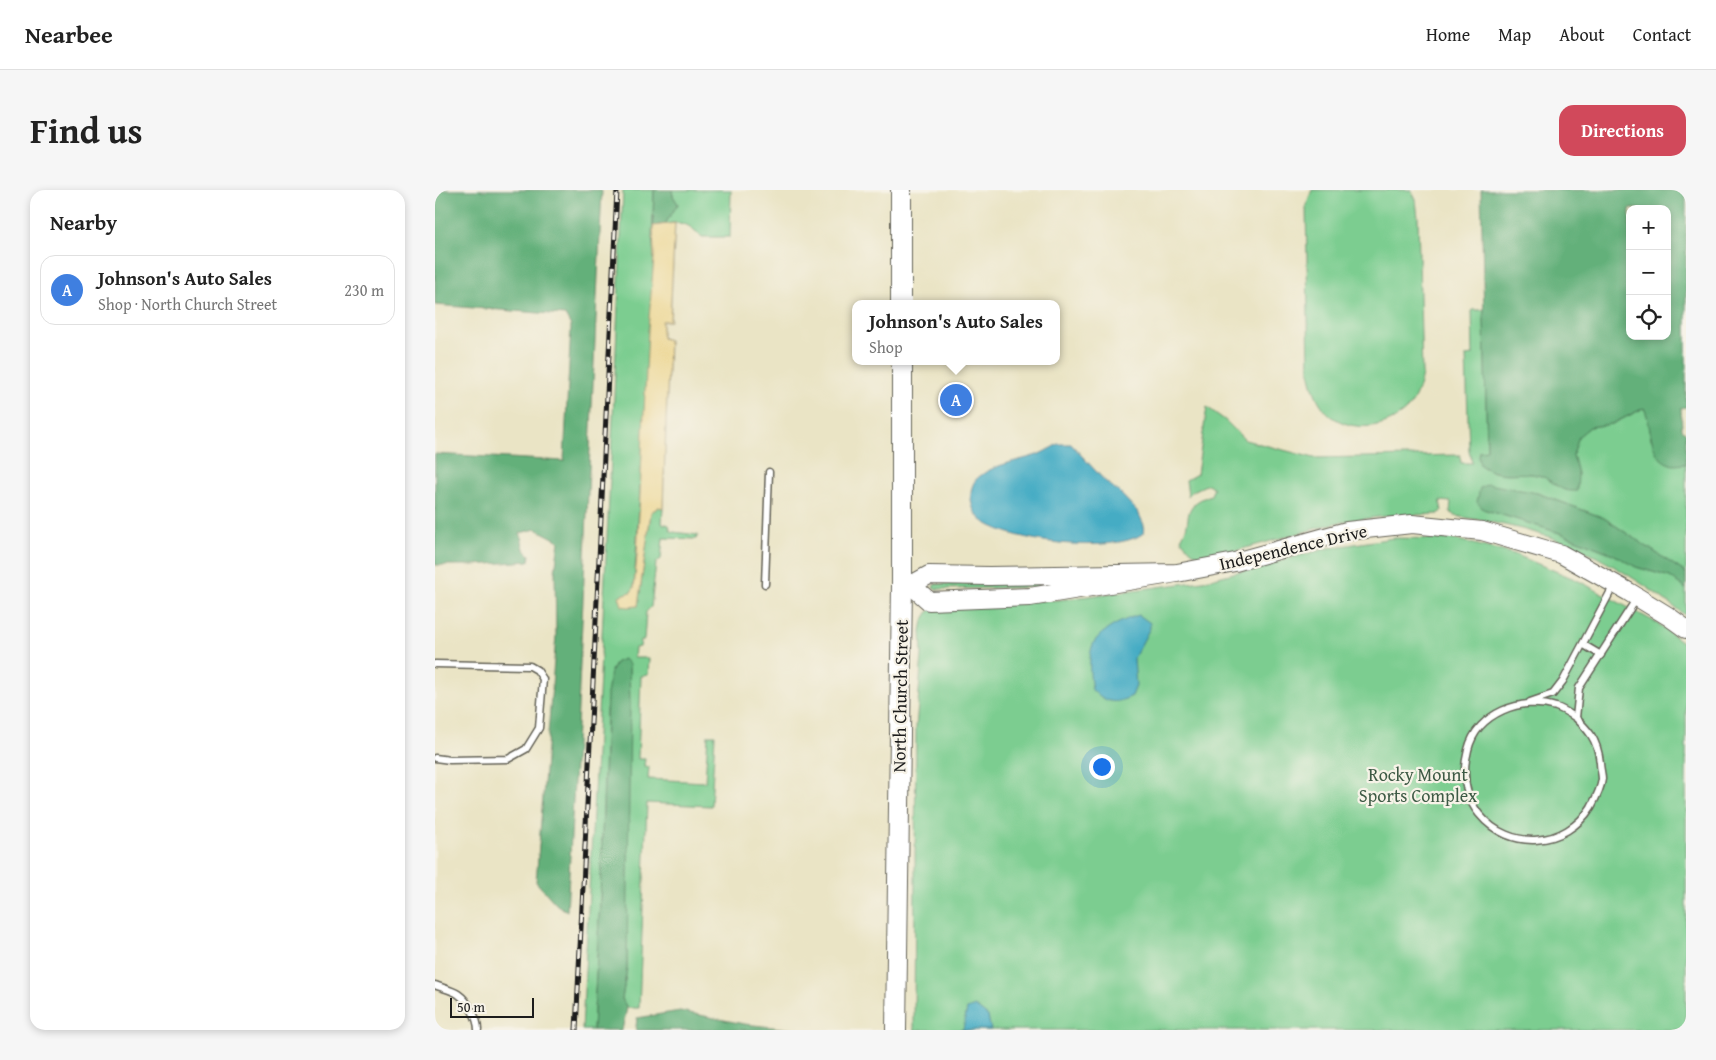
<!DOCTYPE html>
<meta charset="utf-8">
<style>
body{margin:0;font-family:"Gentium Book Plus",serif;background:#f6f6f6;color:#222}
.controls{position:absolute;right:15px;top:15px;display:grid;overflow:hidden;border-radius:10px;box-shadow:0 2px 8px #0003}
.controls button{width:45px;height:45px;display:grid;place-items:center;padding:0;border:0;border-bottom:1px solid #e0e0e0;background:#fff;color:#222;font:25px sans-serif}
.scale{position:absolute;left:15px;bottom:12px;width:84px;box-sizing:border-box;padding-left:5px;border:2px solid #1c1c1c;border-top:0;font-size:14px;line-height:18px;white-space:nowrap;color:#1c1c1c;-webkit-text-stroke:4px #f7f3e8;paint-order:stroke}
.you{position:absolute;left:666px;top:576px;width:18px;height:18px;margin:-12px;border:4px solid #fff;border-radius:50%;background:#1a73e8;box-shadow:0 0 0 8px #1a73e833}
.badge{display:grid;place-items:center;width:32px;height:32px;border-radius:50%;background:#d1495b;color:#fff;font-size:16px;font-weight:700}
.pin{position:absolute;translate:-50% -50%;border:2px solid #fff;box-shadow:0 1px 5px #0006}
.popup{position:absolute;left:417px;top:110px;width:208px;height:65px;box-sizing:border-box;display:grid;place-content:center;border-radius:10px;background:#fff;filter:drop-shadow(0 1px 4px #0005);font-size:16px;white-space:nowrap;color:#767676}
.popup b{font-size:19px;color:#222}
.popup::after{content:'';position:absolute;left:50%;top:100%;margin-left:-10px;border:10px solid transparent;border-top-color:#fff}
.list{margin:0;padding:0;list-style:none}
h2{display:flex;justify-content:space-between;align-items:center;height:65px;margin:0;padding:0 20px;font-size:21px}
h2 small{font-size:16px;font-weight:400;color:#767676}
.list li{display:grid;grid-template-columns:32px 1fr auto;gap:15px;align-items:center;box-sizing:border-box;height:70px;margin:0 10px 10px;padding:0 10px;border:1px solid #e0e0e0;border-radius:15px}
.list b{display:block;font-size:19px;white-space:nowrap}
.list p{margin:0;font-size:16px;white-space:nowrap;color:#767676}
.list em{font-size:16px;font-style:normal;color:#767676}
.icon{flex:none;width:28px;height:28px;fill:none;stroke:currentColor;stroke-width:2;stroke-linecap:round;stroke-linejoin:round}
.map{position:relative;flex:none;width:1251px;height:840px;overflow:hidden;border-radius:15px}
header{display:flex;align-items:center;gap:30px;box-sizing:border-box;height:70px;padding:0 25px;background:#fff;border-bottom:1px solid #e0e0e0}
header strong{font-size:24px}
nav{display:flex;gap:28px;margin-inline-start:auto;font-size:18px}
.intro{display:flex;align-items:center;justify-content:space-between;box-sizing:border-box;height:120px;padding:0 30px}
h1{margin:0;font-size:35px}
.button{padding:12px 22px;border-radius:15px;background:#d1495b;color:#fff;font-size:18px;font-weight:700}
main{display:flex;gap:30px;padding:0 30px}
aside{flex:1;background:#fff;border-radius:15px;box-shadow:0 2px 8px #0003}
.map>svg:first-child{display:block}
.green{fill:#7bcd90;stroke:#4c7456}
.forest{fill:#64b07a;stroke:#40664b;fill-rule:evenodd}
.sand{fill:#eeda9e;stroke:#857b5d}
.water{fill:#44acc4;stroke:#306470}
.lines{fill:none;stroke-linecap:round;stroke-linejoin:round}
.lane-casing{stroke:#646257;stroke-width:9}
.secondary-casing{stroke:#646257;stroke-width:20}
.primary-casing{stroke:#646257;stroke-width:22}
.lane{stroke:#fff;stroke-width:6}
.secondary{stroke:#fff;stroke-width:18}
.primary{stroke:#fff;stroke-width:20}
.rail-casing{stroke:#1c1c1c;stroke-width:5}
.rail{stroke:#f7f3e8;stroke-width:3;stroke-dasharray:9;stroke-linecap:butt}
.labels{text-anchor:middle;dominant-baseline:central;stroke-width:4.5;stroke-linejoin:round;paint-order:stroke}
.street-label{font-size:18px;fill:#1c1c1c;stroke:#f7f3e8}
.park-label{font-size:18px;fill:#3d5a45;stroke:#f7f3e8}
</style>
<header>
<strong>Nearbee</strong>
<nav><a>Home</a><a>Map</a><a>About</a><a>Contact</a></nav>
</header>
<div class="intro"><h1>Find us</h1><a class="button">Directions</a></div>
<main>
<aside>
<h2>Nearby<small></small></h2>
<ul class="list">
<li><span class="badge" style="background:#3f7fe0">A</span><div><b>Johnson's Auto Sales</b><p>Shop · North Church Street</p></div><em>230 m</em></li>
</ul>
</aside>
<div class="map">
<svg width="1251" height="840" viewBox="0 0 1251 840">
<rect width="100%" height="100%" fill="#f7f3e8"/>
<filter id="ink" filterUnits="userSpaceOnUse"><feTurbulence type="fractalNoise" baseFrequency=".02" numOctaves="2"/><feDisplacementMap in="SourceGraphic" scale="10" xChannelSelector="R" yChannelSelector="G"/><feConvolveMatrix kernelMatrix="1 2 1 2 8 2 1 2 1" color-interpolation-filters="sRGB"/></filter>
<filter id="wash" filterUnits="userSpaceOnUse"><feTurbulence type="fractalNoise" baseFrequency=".0096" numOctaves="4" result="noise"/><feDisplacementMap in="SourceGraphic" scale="20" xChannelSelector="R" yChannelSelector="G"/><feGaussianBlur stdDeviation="1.12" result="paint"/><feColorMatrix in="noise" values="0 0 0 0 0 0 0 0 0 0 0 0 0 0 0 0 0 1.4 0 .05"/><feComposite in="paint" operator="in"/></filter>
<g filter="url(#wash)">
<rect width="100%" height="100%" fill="#eae4c5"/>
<g class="green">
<polygon points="188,0 219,0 217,46 219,67 199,398 196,402 185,406 203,416 216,322 224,317 228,318 227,333 234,335 235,340 238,342 263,345 261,349 228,348 226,369 221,373 216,417 211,422 209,450 206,450 205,457 200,458 199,468 214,468 213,485 206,486 203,569 210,569 209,576 214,577 213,589 270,592 273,545 280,545 276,616 212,613 204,818 192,818 187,809 192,778 194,474 189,469 181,472 176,481 171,520 165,711 158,840 147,840 178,229"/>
<path d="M237 0H296L295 47H267C253 34 249 31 230 34L243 14 238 6Z"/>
<path d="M877 0H976L981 10 983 28 987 185C984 197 981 210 972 219 952 239 917 243 895 225 882 214 877 197 874 181L871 15Z"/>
<path d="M1037 120H1049L1052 260 1045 275C1067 290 1080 280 1102 285 1113 287 1121 294 1130 300L1143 284 1138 265 1143 246 1155 237 1177 234 1209 218 1213 227 1216 249 1235 274H1251V383L1169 328 1102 303 1048 319 1125 343 1178 364 1201 377 1235 387 1251 399V426C1215 398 1174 370 1131 353 1095 339 1058 332 1020 326L1015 322 1016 312 1005 311 1007 321 1003 324 951 326 901 333 782 366C763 368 757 364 746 349 760 327 743 317 776 305L779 298 773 294 758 301 753 306 751 290 762 284 772 217 791 231 810 250 879 268 1025 265 1026 273H1037L1034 260 1031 166 1038 165Z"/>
<polygon points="958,348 1019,349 1079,364 1142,390 1222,433 1251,455 1251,840 479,840 481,538 487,465 486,441 488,431 494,421 503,415 623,410 768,391 894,358"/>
<polygon points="612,392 620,395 615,397 502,399 498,397 500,394"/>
</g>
<g class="forest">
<polygon points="0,0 167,0 143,518 132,721 122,715 101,692 121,446 120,382 124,351 101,339 85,343 89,359 95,365 94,371 38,375 0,375 0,264 129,271 136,136 130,125 0,115"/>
<polygon points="219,0 237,0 238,6 243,14 230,34 218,36"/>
<path d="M1046 0H1251V217L1246 218 1247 239 1251 243V274C1246 274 1239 276 1235 274 1212 266 1218 236 1209 218L1177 234 1155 237 1144 246 1138 265 1143 284 1142 301C1138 301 1133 301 1130 300 1120 297 1114 287 1102 285 1080 280 1067 290 1045 275L1043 266 1044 261 1052 260ZM1195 19H1232V146H1195Z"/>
<polygon points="1053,294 1102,303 1169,328 1251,383 1251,399 1235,387 1201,377 1178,364 1125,343 1048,319 1042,312 1045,298"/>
<polygon points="189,469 194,474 195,514 192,778 187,809 192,818 187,840 158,840 165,711 172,504 176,481 181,472"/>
<polygon points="245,821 309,834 365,840 202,840 201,837 202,828"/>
</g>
<polygon class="sand" points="240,33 235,131 227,131 227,148 234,150 228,318 224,317 216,322 203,416 193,417 187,416 184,406 196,402 199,398 202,365 213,140 219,67 218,36"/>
<g class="water">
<path d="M623 254H636L670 291 684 302 703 322 709 335 708 344C675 364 581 353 549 332 540 326 536 316 536 306 536 298 538 291 545 286 560 274 584 271 602 265 609 262 616 258 623 254Z"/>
<path d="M704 425 715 433V438L699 468 701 496 697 506C678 515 673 513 657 500 655 487 653 471 657 457 662 441 690 429 704 425Z"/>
<polygon points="540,816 553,826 556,840 525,840 528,839 532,819"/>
</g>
</g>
<g filter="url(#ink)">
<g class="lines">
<defs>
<g id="lane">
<polyline points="330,394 334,282"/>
<polyline points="1149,455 1166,465"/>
<polyline points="0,474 95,476 102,480 108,489 104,538 91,559 73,569 15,570 0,568"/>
<polyline points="1095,512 1118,504 1128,491 1179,395"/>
<path d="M1141 528C1135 524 1128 519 1121 517 1087 506 1042 523 1033 560 1027 583 1029 605 1044 624 1075 662 1131 657 1156 617 1161 608 1166 598 1167 589 1167 584 1165 578 1165 573 1164 563 1162 554 1156 545 1152 539 1146 533 1141 528L1144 498 1202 408"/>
<path d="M0 795C7 798 17 800 23 804 33 811 43 828 43 840"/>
</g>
<polyline id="secondary" points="742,383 554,386 494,385 476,395 494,411 595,407 742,383 800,372 912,341 977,334 1047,341 1126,364 1194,402 1233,426 1251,439"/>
<g id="primary">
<polyline points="466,0 466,114"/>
<polyline points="461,840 467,395 467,171"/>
</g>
</defs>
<use href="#lane" class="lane-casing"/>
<use href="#secondary" class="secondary-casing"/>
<use href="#primary" class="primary-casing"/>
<use href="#lane" class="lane"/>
<use href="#secondary" class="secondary"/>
<use href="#primary" class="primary"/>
<defs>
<polyline id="rail" points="141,840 182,0"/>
</defs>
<use href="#rail" class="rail-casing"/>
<use href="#rail" class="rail"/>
</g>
</g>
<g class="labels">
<g class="street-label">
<text transform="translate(858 357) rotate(-13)">Independence Drive</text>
<text transform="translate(465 506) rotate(-89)">North Church Street</text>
</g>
<g class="park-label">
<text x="983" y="584">Rocky Mount<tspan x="983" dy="21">Sports Complex</tspan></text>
</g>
</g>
</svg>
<div class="controls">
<button>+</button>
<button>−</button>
<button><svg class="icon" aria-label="locate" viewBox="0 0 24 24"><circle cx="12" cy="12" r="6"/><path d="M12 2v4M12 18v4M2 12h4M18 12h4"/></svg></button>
</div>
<div class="scale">50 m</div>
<div class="you"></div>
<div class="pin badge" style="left:521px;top:210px;background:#3f7fe0">A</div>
<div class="popup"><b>Johnson's Auto Sales</b>Shop</div>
</div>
</main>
